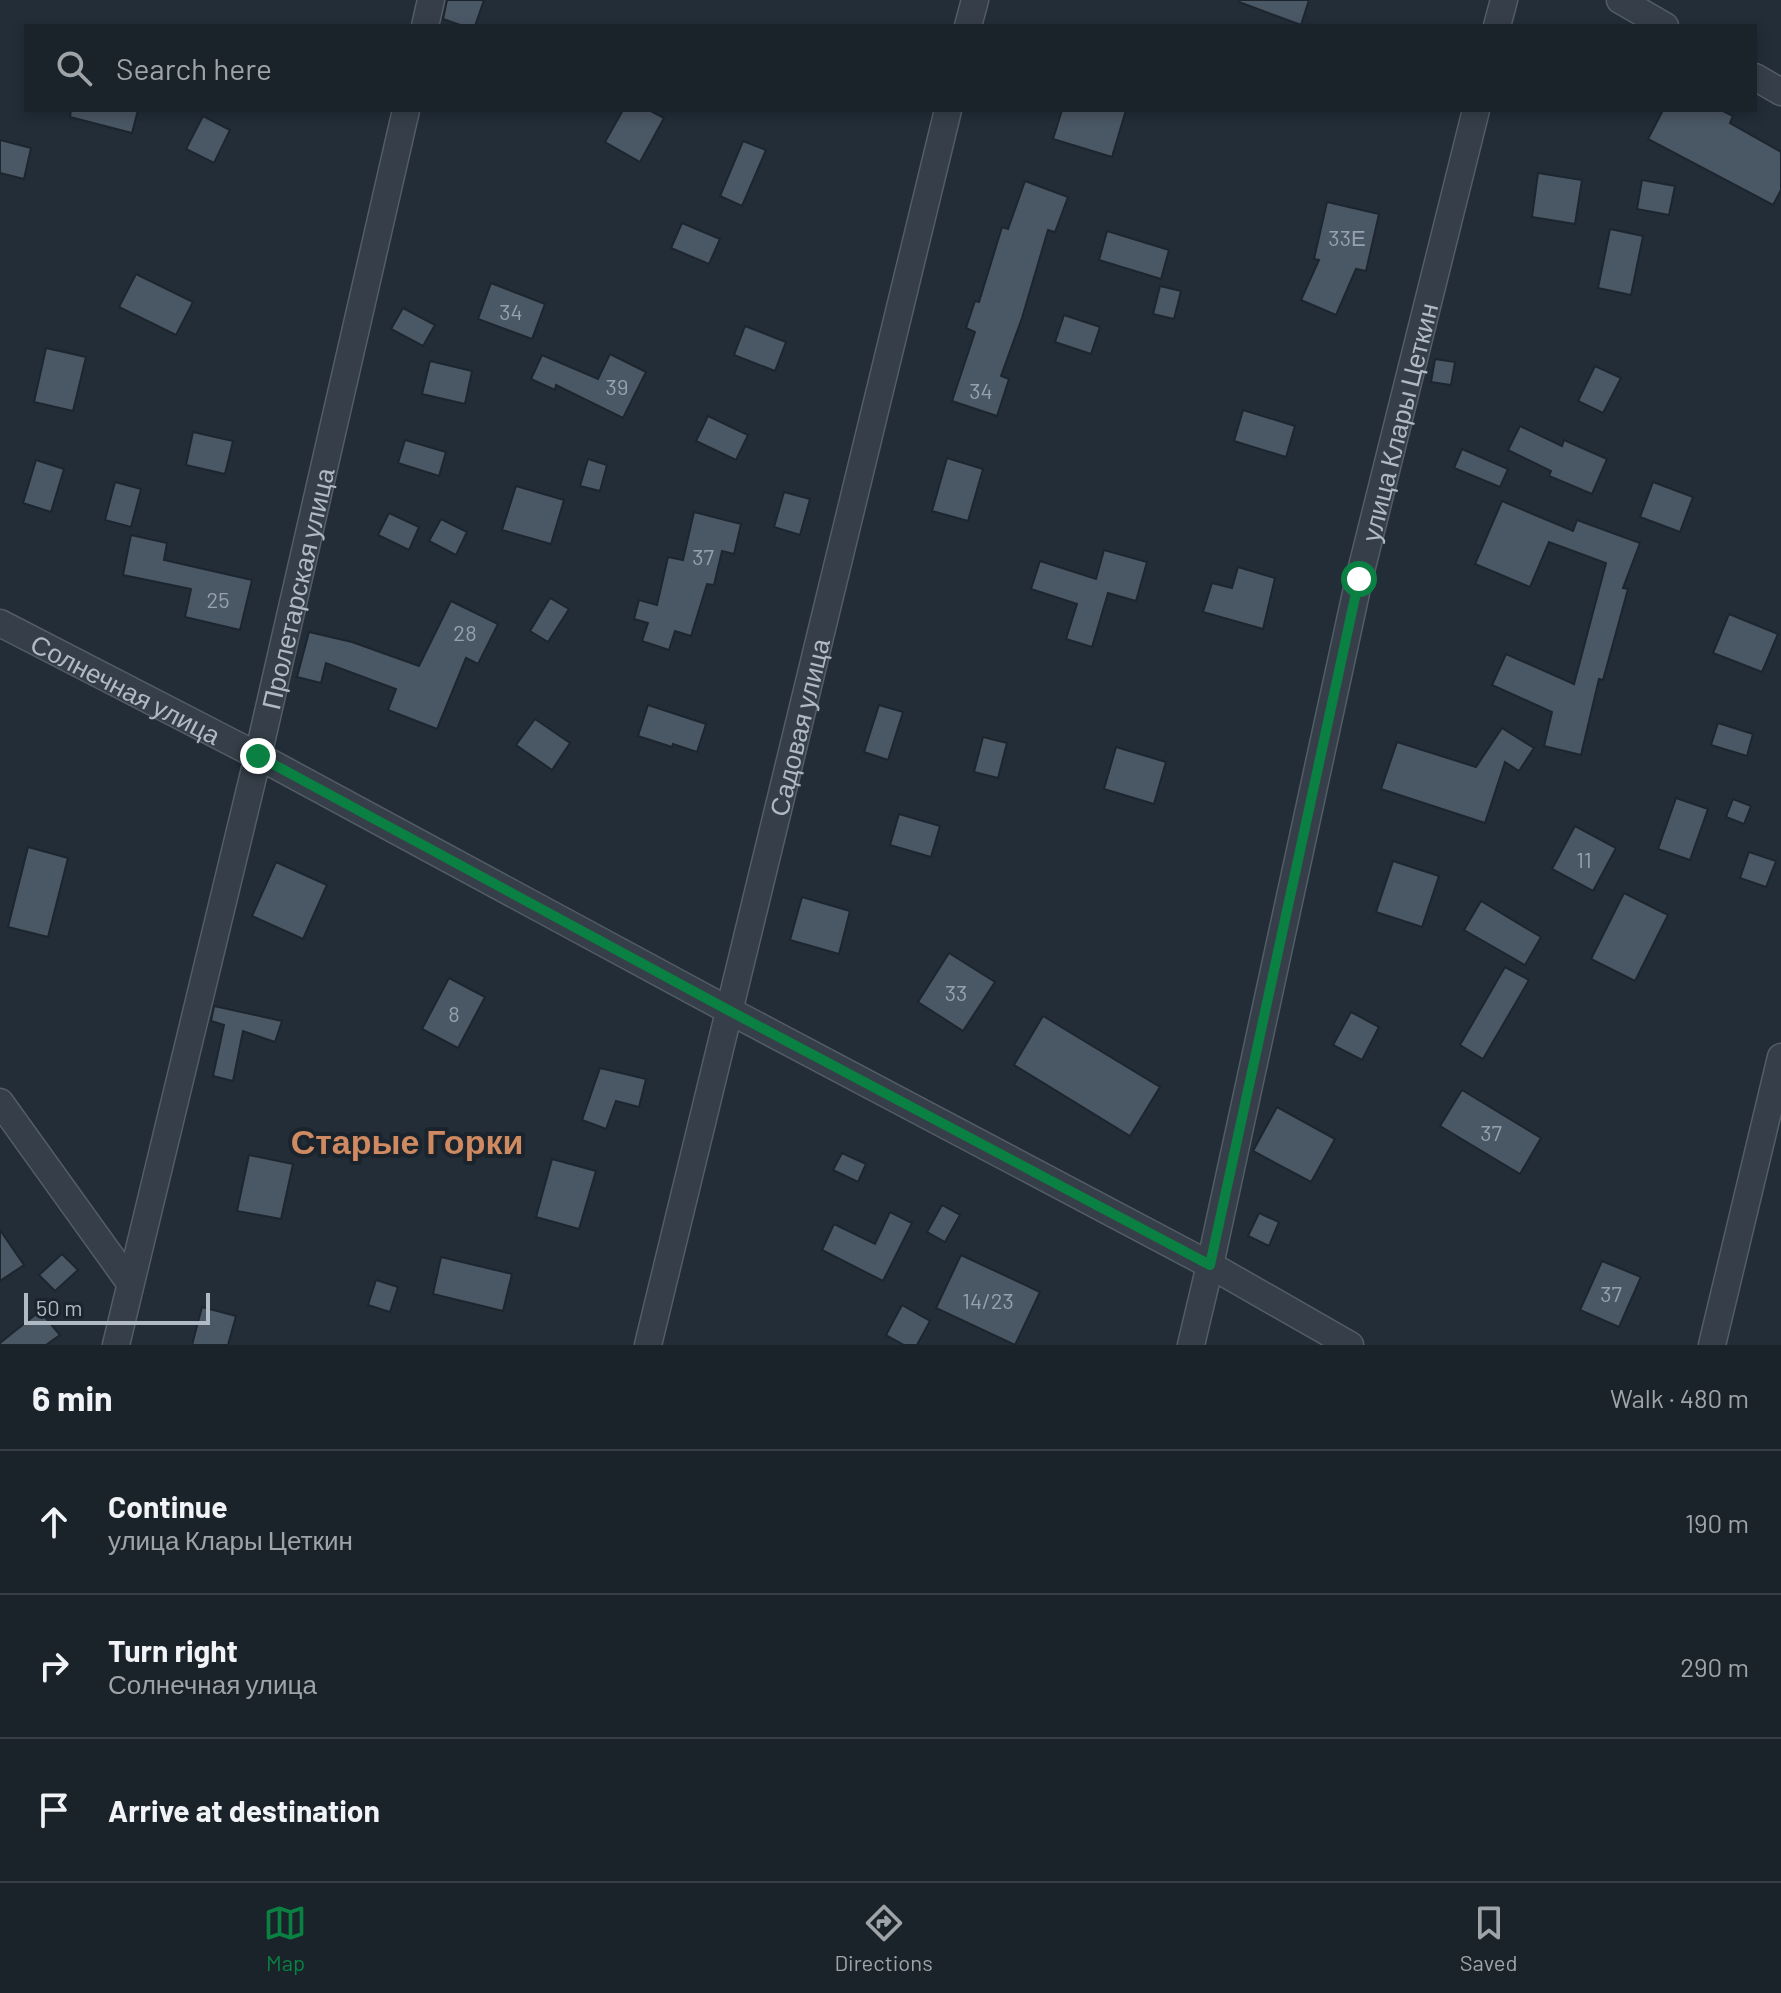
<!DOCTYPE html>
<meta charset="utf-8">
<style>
body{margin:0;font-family:Barlow,sans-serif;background:#232a32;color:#f1f3f6}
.scale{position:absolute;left:24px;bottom:20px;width:186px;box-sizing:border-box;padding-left:8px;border:4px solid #b0bac5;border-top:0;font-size:22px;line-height:28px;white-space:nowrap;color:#b0bac5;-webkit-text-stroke:6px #1b242d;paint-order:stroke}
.stop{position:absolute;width:24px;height:24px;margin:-18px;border:6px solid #0b8043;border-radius:50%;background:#fff}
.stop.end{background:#0b8043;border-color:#fff;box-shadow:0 2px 8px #0008}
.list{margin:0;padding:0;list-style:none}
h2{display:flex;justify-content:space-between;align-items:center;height:104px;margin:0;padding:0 32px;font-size:34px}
h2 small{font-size:26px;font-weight:400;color:#9fa4a8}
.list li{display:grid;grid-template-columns:52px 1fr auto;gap:24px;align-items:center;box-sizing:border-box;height:144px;padding:0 32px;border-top:2px solid #383f47}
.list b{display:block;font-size:30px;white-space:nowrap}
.list p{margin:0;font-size:26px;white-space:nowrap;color:#9fa4a8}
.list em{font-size:26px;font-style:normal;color:#9fa4a8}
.icon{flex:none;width:44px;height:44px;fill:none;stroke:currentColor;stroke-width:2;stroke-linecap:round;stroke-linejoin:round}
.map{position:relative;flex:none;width:1781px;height:1345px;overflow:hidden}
.search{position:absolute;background:#1a222a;box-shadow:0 4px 12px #0003;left:24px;right:24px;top:24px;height:88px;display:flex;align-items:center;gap:20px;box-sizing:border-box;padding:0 28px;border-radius:0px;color:#9fa4a8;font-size:30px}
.sheet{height:536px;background:#1a222a}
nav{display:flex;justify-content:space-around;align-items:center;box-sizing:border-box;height:112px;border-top:2px solid #383f47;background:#1a222a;font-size:22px;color:#9fa4a8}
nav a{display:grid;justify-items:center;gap:4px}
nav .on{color:#0b8043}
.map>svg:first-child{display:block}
.building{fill:#4a5764;stroke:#1d262f;stroke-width:2}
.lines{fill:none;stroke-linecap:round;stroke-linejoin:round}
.minor-casing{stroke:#535d66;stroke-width:29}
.minor{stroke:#363f49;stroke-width:26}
.route{stroke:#0b8043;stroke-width:10}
.labels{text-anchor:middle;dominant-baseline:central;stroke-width:8;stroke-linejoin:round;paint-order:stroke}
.number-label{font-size:22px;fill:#96a1ad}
.street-label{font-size:26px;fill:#b0bac5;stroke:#1b242d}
.district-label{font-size:34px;font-weight:bold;fill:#cf8a61;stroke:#1b242d}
</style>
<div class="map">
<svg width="1781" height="1345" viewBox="0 0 1781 1345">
<rect width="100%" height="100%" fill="#222d38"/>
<g class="building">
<polygon points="447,0 484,0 475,26 463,26 443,19"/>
<polygon points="1240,0 1309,0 1301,25 1239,2"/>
<polygon points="71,110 138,110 132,133 70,117"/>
<polygon points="623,110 649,110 664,118 640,162 605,142"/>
<polygon points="1062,110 1126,110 1112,157 1053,139"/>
<polygon points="1663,110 1721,110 1733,116 1730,123 1781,152 1781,190 1773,205 1648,139"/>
<polygon points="203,116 230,130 214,163 186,149"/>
<polygon points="0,140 31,148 24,179 0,173"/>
<polygon points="743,141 766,150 742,206 720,196"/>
<polygon points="1538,173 1582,180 1575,224 1532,217"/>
<polygon points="1642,180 1675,186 1669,215 1637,209"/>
<polygon points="1025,181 1068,197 1055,232 1048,230 1022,318 1001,376 1009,379 997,416 952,401 975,332 966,328 975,301 979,302 1002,227 1008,229"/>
<polygon points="1327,202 1379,214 1366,271 1356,269 1336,315 1301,300 1319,260 1314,259"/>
<polygon points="682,223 720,239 709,264 671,248"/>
<polygon points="1610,229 1643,236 1631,295 1598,288"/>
<polygon points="1107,231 1169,250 1161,279 1099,260"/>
<polygon points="136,274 193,302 176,335 119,307"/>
<polygon points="491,283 545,304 532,339 478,319"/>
<polygon points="1160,286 1181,291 1174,319 1153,314"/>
<polygon points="403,308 435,325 423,346 391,329"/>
<polygon points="1064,315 1100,327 1091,354 1055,342"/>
<polygon points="745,326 786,342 775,371 734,355"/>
<polygon points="46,348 86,357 73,411 34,402"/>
<polygon points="610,354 646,372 623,418 556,385 555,390 531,379 542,355 598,379"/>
<polygon points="1435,359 1455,362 1451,385 1431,382"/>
<polygon points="430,361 472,371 465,404 422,394"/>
<polygon points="1595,366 1621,378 1603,413 1578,401"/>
<polygon points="1243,410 1295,426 1286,457 1234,441"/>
<polygon points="708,416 748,435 736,460 696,441"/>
<polygon points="1520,426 1562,446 1564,440 1607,459 1592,494 1549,476 1551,471 1508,450"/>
<polygon points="193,432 233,441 225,474 186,465"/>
<polygon points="405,440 446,452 439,476 398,463"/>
<polygon points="1462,449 1508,469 1500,487 1454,468"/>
<polygon points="947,458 983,469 968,521 932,511"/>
<polygon points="588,459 607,465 600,491 580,486"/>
<polygon points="36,460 64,469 51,512 23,503"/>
<polygon points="115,482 141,489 131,527 105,520"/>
<polygon points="1653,482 1693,497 1680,532 1640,517"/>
<polygon points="516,486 564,500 551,544 502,530"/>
<polygon points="784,492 810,499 800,535 774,527"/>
<polygon points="1502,501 1573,531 1577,520 1640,543 1623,588 1628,589 1603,680 1599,679 1581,755 1544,746 1552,712 1492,685 1506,654 1574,684 1606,563 1549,542 1530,587 1475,564"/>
<polygon points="694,512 741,524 734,554 722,551 714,585 707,584 691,636 675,631 669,650 642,641 648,623 634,619 639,600 657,605 668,557 683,560"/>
<polygon points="389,513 419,527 409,550 378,535"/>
<polygon points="441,519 467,532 456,555 429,541"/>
<polygon points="131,535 167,543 164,560 252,580 240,630 185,617 191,589 123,575"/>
<polygon points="1104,550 1147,562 1136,601 1108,593 1092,647 1066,639 1077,604 1031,589 1040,561 1096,579"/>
<polygon points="1238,567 1275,578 1263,629 1203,612 1212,583 1232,588"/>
<polygon points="550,598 569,609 548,642 530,631"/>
<polygon points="451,601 498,624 478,664 466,658 437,729 388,710 396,689 326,663 321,683 297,677 309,632 352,642 419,666"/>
<polygon points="1729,614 1778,634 1762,672 1713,653"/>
<polygon points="648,705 706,724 697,752 673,744 672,747 638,736"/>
<polygon points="879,705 903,712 888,760 864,752"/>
<polygon points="535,719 570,743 552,770 516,745"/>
<polygon points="1718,723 1753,734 1747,756 1711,745"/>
<polygon points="1502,728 1534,748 1519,771 1505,762 1485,823 1381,789 1397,742 1476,767"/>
<polygon points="983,737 1007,743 998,778 974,772"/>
<polygon points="1116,747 1166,762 1154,804 1104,789"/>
<polygon points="1676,798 1708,809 1690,860 1658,849"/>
<polygon points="1733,799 1751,806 1744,824 1726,817"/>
<polygon points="899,814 940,826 931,857 890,845"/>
<polygon points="1575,826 1616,848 1593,891 1552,869"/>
<polygon points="28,847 68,858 48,937 8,927"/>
<polygon points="1749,852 1776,861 1766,887 1740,878"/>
<polygon points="1393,861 1439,876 1422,927 1376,912"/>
<polygon points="276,862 327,885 303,939 252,916"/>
<polygon points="1624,893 1668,915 1635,981 1591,959"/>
<polygon points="802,897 850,911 839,954 790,940"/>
<polygon points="1481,901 1541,937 1525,965 1464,930"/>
<polygon points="949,953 995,982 963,1031 918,1002"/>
<polygon points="1505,967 1529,980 1483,1059 1460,1045"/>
<polygon points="449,978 485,997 458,1048 422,1029"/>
<polygon points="214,1006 282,1021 275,1042 243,1031 233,1081 213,1076 224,1025 211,1021"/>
<polygon points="1351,1012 1379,1027 1362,1060 1333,1045"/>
<polygon points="1043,1016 1160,1087 1130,1136 1014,1065"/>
<polygon points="600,1068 646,1079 639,1107 616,1101 606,1129 582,1120"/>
<polygon points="1462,1090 1541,1138 1520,1174 1440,1126"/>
<polygon points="1277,1107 1335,1139 1311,1182 1253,1151"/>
<polygon points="842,1153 866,1164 858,1182 833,1170"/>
<polygon points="249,1155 293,1164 281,1219 237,1211"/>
<polygon points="552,1159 596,1171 579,1229 536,1217"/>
<polygon points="942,1205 960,1215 945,1242 927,1232"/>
<polygon points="890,1212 912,1223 883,1281 822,1250 834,1224 875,1244"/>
<polygon points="1259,1213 1279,1222 1269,1246 1248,1236"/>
<polygon points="0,1230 24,1265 0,1281"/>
<polygon points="62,1254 78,1270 55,1291 39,1275"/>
<polygon points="961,1255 1040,1292 1015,1345 936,1308"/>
<polygon points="441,1257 512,1274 503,1311 433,1294"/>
<polygon points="1602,1261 1641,1277 1619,1327 1580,1310"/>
<polygon points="376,1280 398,1287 390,1312 368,1305"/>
<polygon points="902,1305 930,1321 917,1345 904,1345 886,1335"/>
<polygon points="202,1307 236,1316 228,1345 192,1345"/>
<polygon points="40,1311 60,1335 46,1345 0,1345 0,1343"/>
</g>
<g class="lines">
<defs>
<g id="minor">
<polyline points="1620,0 1665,26"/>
<polyline points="425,26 431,0"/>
<polyline points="968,26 975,0"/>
<polyline points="1497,26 1504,0"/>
<polyline points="1755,77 1781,92"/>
<path id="s1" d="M0 623 258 756 728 1010 1210 1265 1350 1345"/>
<polyline points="0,1102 130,1283"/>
<path id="s2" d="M116 1345 258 756 406 110"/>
<path id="s3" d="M648 1345 948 110"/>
<path id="s4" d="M1191 1345 1210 1265 1359 579 1476 110"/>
<polyline points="1712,1345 1781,1057"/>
</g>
</defs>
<use href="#minor" class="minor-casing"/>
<use href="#minor" class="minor"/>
</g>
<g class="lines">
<polyline class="route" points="258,756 728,1010 1210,1265 1359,579"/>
</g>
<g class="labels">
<g class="number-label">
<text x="1347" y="237">33Е</text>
<text x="511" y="311">34</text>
<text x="617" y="386">39</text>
<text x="981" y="390">34</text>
<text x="703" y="556">37</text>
<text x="218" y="599">25</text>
<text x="465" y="632">28</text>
<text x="1584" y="859">11</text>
<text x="956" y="992">33</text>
<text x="454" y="1013">8</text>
<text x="1491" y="1132">37</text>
<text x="1611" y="1293">37</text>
<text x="988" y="1300">14/23</text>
</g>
<g class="street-label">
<text stroke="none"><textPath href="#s4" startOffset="946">улица Клары Цеткин</textPath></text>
<text stroke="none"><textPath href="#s2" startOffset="778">Пролетарская улица</textPath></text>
<text stroke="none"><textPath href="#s1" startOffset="142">Солнечная улица</textPath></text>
<text stroke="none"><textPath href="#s3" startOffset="636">Садовая улица</textPath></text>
</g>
<g class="district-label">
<text x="407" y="1140">Старые Горки</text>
</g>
</g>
</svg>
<div class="scale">50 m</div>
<div class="stop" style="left:1359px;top:579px"></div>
<div class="stop end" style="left:258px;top:756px"></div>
<div class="search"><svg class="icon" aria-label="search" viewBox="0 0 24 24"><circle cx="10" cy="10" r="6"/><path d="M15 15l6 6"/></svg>Search here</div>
</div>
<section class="sheet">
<h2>6 min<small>Walk · 480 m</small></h2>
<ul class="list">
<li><svg class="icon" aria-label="ahead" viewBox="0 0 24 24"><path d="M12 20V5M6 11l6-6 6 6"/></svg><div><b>Continue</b><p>улица Клары Цеткин</p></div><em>190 m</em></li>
<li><svg class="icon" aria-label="right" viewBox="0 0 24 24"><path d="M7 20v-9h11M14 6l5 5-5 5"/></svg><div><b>Turn right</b><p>Солнечная улица</p></div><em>290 m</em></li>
<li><svg class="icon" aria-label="arrive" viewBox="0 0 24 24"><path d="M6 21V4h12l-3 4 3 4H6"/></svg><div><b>Arrive at destination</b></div></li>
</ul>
</section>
<nav>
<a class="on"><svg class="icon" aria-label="map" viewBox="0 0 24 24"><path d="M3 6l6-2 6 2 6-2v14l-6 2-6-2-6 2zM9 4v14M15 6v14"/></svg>Map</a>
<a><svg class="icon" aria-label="directions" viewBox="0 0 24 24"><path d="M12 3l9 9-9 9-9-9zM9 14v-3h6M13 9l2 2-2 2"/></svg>Directions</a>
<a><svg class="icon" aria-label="saved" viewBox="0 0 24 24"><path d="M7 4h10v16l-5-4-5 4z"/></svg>Saved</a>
</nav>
